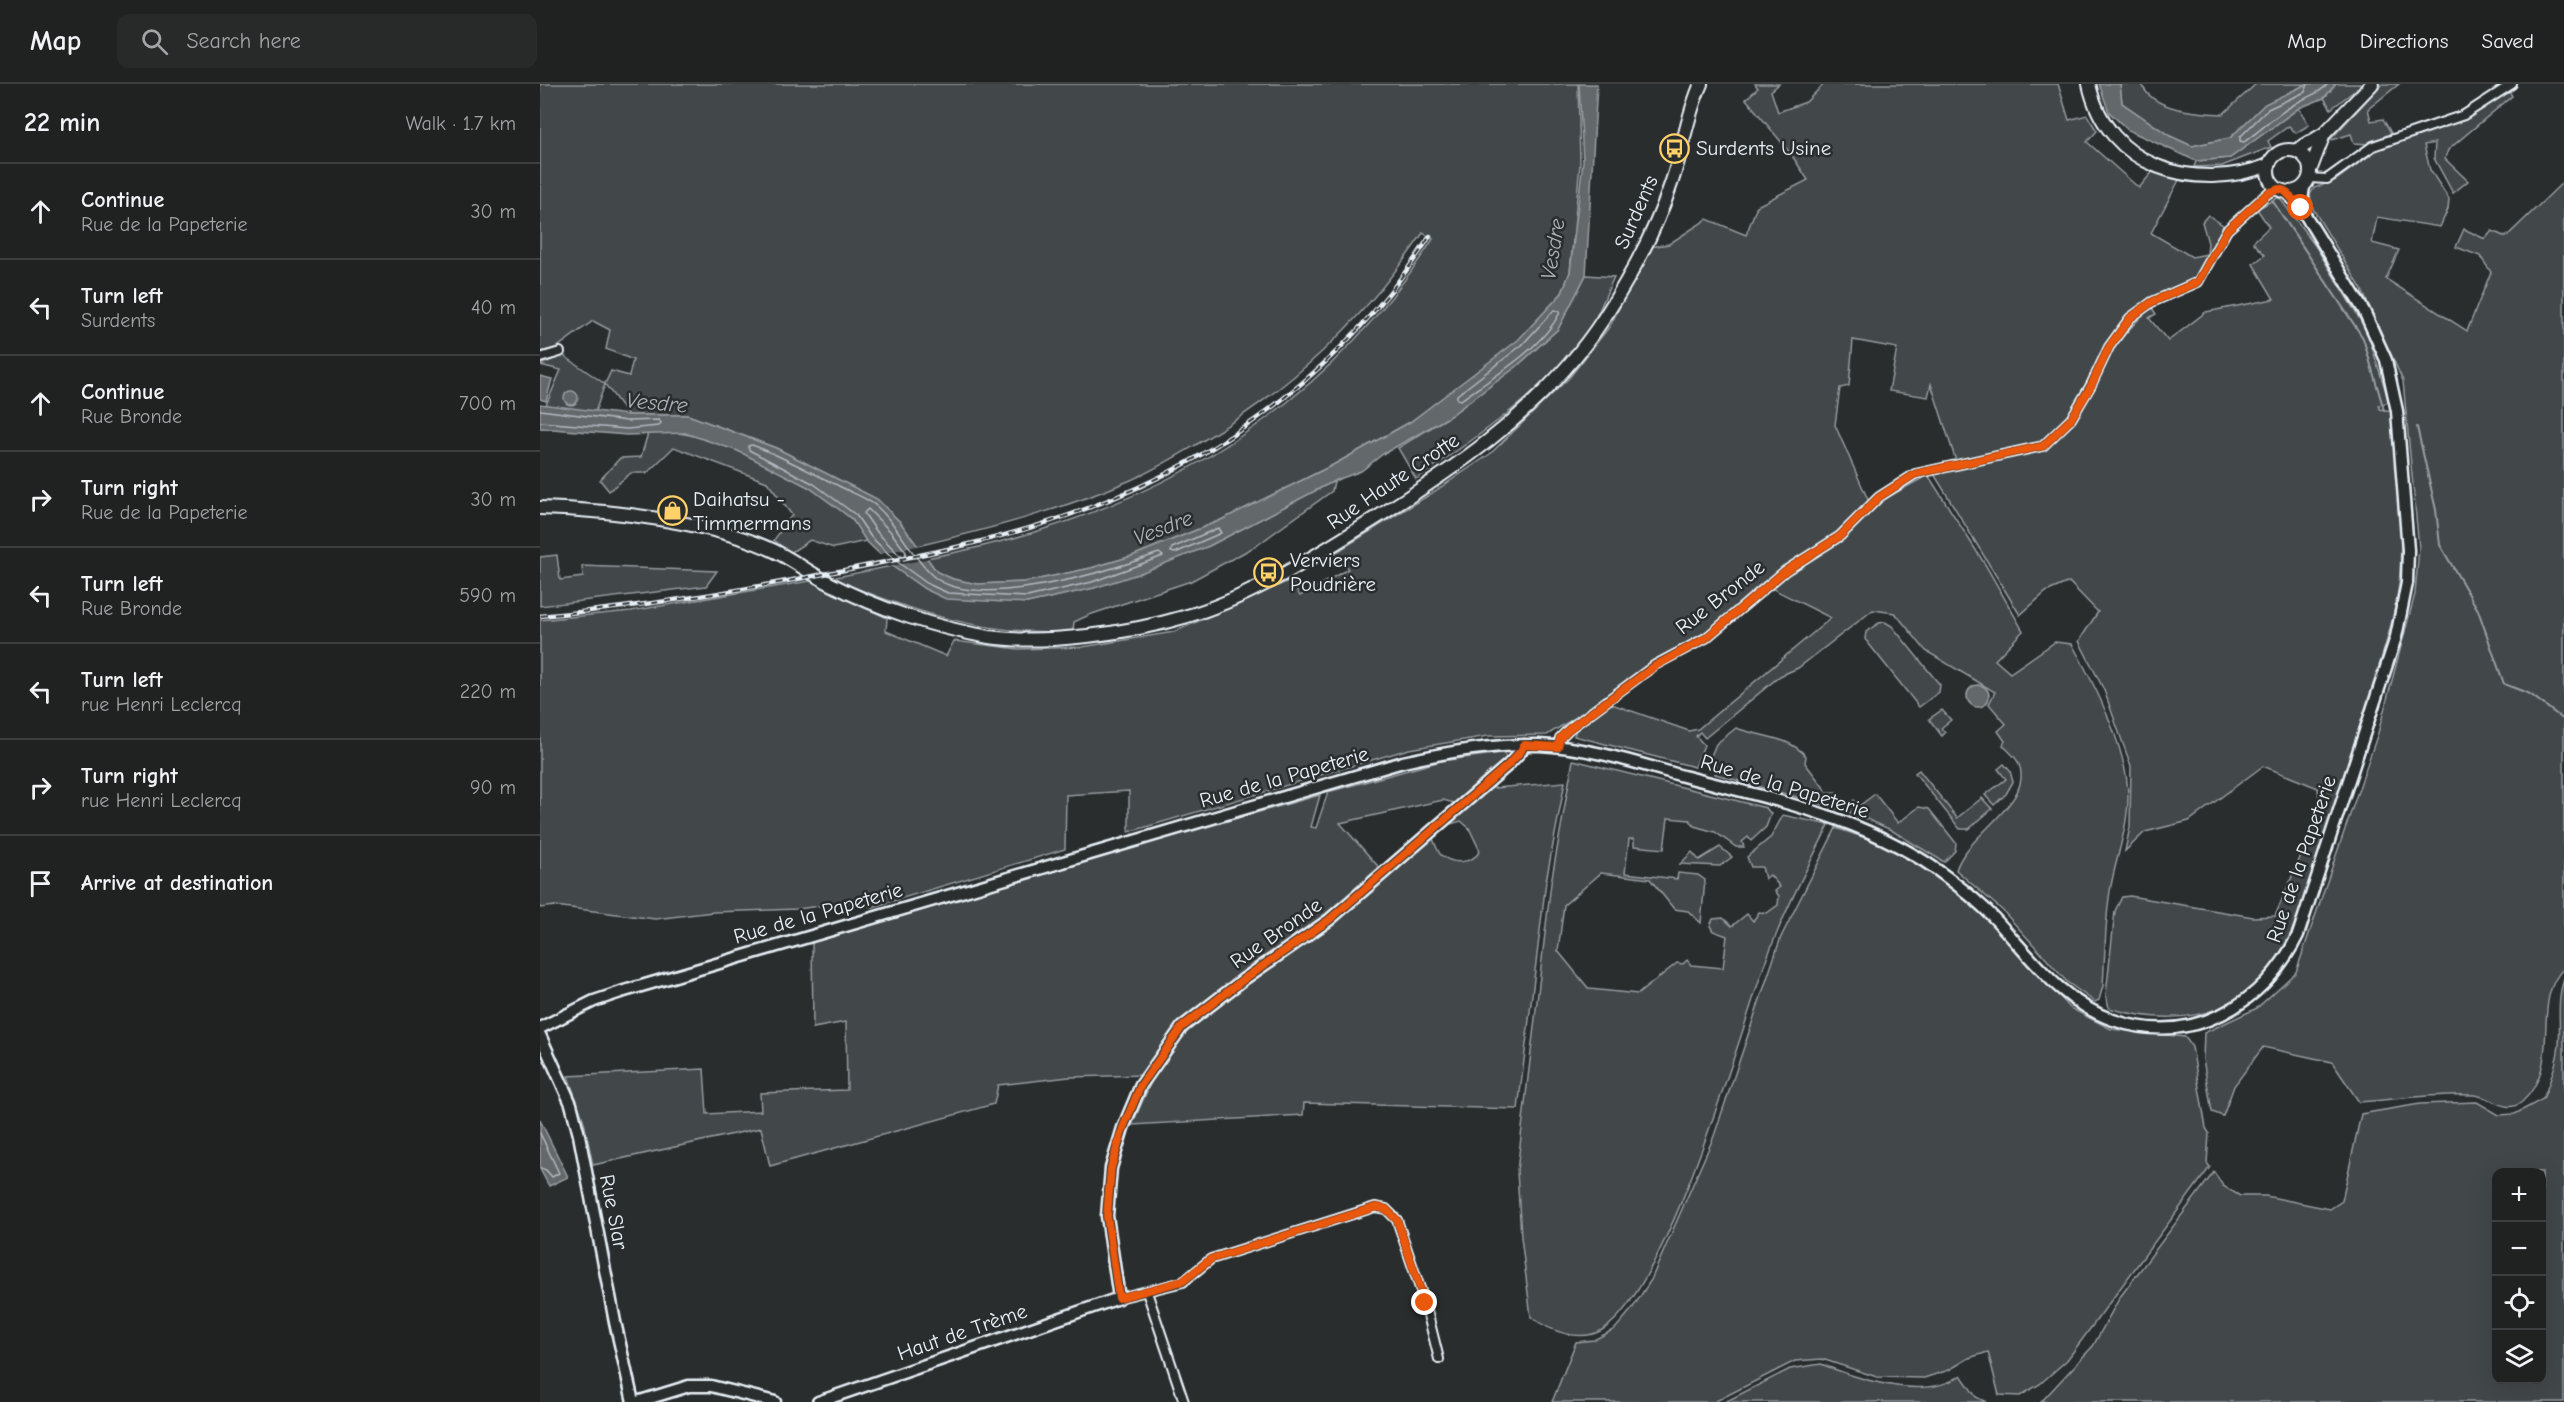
<!DOCTYPE html>
<meta charset="utf-8">
<style>
body{margin:0;font-family:"Comic Neue",sans-serif;background:#282a2a;color:#f1f3f6}
.controls{position:absolute;right:18px;bottom:18px;display:grid;overflow:hidden;border-radius:12px;box-shadow:0 6px 24px #0002}
.controls button{width:54px;height:54px;display:grid;place-items:center;padding:0;border:0;border-bottom:2px solid #3d3f40;background:#202222;color:#f1f3f6;font:30px sans-serif}
.stop{position:absolute;width:18px;height:18px;margin:-14px;border:4px solid #ea580c;border-radius:50%;background:#fff}
.stop.end{background:#ea580c;border-color:#fff;box-shadow:0 2px 6px #0008}
.list{margin:0;padding:0;list-style:none}
h2{display:flex;justify-content:space-between;align-items:center;height:78px;margin:0;padding:0 24px;font-size:26px}
h2 small{font-size:20px;font-weight:400;color:#a2a4a5}
.list li{display:grid;grid-template-columns:39px 1fr auto;gap:18px;align-items:center;box-sizing:border-box;height:96px;padding:0 24px;border-top:2px solid #3d3f40}
.list b{display:block;font-size:22px;white-space:nowrap}
.list p{margin:0;font-size:20px;white-space:nowrap;color:#a2a4a5}
.list em{font-size:20px;font-style:normal;color:#a2a4a5}
.icon{flex:none;width:33px;height:33px;fill:none;stroke:currentColor;stroke-width:2;stroke-linecap:round;stroke-linejoin:round}
.map{position:relative;flex:none;width:2024px;height:1318px;overflow:hidden}
header{display:flex;align-items:center;gap:36px;box-sizing:border-box;height:84px;padding:0 30px;background:#202222;border-bottom:2px solid #3d3f40}
header strong{font-size:28px}
nav{display:flex;gap:33px;margin-inline-start:auto;font-size:21px}
.search{width:420px;height:54px;background:#282a2a;display:flex;align-items:center;gap:15px;box-sizing:border-box;padding:0 21px;border-radius:12px;color:#a2a4a5;font-size:22px}
main{display:flex}
aside{flex:1;background:#202222}
.map>svg:first-child{display:block}
.green{fill:#424648;stroke:#959ca0;stroke-width:1.5;fill-rule:evenodd}
.water{fill:#63686b;stroke:#989fa3;stroke-width:1.5}
.pier{fill:#2a2d2e}
.lines{fill:none;stroke-linecap:round;stroke-linejoin:round}
.shore{stroke:#b3bac0;stroke-width:1.5}
.stream{stroke:#989fa3;stroke-width:2}
.street-casing{stroke:#e8f1f8;stroke-width:12}
.secondary-casing{stroke:#e8f1f8;stroke-width:15}
.primary-casing{stroke:#e8f1f8;stroke-width:16}
.street{stroke:#2a2d2e;stroke-width:8}
.secondary{stroke:#2a2d2e;stroke-width:10}
.primary{stroke:#2a2d2e;stroke-width:12}
.rail-casing{stroke:#e8f1f8;stroke-width:4.5}
.rail{stroke:#2a2d2e;stroke-width:2;stroke-dasharray:7;stroke-linecap:butt}
.route{stroke:#ea580c;stroke-width:8}
.labels{text-anchor:middle;dominant-baseline:central;stroke-width:5;stroke-linejoin:round;paint-order:stroke}
.poi-label{font-size:21px;fill:#e8f1f8;stroke:#2a2d2e;text-anchor:start}
.street-label{font-size:21px;fill:#e8f1f8;stroke:#2a2d2e}
.water-label{font-size:22px;font-style:italic;fill:#acb3b9;stroke:#2a2d2e}
</style>
<header>
<strong>Map</strong>
<div class="search"><svg class="icon" aria-label="search" viewBox="0 0 24 24"><circle cx="10" cy="10" r="6"/><path d="M15 15l6 6"/></svg>Search here</div>
<nav><a>Map</a><a>Directions</a><a>Saved</a></nav>
</header>
<main>
<aside>
<h2>22 min<small>Walk · 1.7 km</small></h2>
<ul class="list">
<li><svg class="icon" aria-label="ahead" viewBox="0 0 24 24"><path d="M12 20V5M6 11l6-6 6 6"/></svg><div><b>Continue</b><p>Rue de la Papeterie</p></div><em>30 m</em></li>
<li><svg class="icon" aria-label="left" viewBox="0 0 24 24"><path d="M17 20v-9H6M10 6l-5 5 5 5"/></svg><div><b>Turn left</b><p>Surdents</p></div><em>40 m</em></li>
<li><svg class="icon" aria-label="ahead" viewBox="0 0 24 24"><path d="M12 20V5M6 11l6-6 6 6"/></svg><div><b>Continue</b><p>Rue Bronde</p></div><em>700 m</em></li>
<li><svg class="icon" aria-label="right" viewBox="0 0 24 24"><path d="M7 20v-9h11M14 6l5 5-5 5"/></svg><div><b>Turn right</b><p>Rue de la Papeterie</p></div><em>30 m</em></li>
<li><svg class="icon" aria-label="left" viewBox="0 0 24 24"><path d="M17 20v-9H6M10 6l-5 5 5 5"/></svg><div><b>Turn left</b><p>Rue Bronde</p></div><em>590 m</em></li>
<li><svg class="icon" aria-label="left" viewBox="0 0 24 24"><path d="M17 20v-9H6M10 6l-5 5 5 5"/></svg><div><b>Turn left</b><p>rue Henri Leclercq</p></div><em>220 m</em></li>
<li><svg class="icon" aria-label="right" viewBox="0 0 24 24"><path d="M7 20v-9h11M14 6l5 5-5 5"/></svg><div><b>Turn right</b><p>rue Henri Leclercq</p></div><em>90 m</em></li>
<li><svg class="icon" aria-label="arrive" viewBox="0 0 24 24"><path d="M6 21V4h12l-3 4 3 4H6"/></svg><div><b>Arrive at destination</b></div></li>
</ul>
</aside>
<div class="map">
<svg width="2024" height="1318" viewBox="0 0 2024 1318">
<rect width="100%" height="100%" fill="#2a2d2e"/>
<filter id="ink" filterUnits="userSpaceOnUse"><feTurbulence type="fractalNoise" baseFrequency=".0167" numOctaves="2"/><feDisplacementMap in="SourceGraphic" scale="12" xChannelSelector="R" yChannelSelector="G"/><feConvolveMatrix kernelMatrix="1 2 1 2 8 2 1 2 1" color-interpolation-filters="sRGB"/></filter>
<g filter="url(#ink)">
<g class="green">
<path d="M0 0H1038L1040 79 1030 188 1022 209 978 257 907 312 870 338 793 381 681 436 592 472 551 484 485 498 437 500 413 495 397 488 387 474C598 435 776 338 893 155L883 149C822 238 752 304 659 359 637 372 614 386 591 396 522 426 450 445 377 462L360 438 337 415 236 364 148 331H88L65 300 55 328 6 321 21 286 0 281 23 271 65 300 71 287 89 292 93 276 66 265 70 246 53 237 16 264 0 268Z"/>
<path d="M1215 0H1239L1231 7 1238 28 1266 18 1284 0H1518L1529 36 1547 31 1557 47 1547 58 1599 104 1614 86 1639 96 1611 149 1652 173 1667 170 1668 159 1662 138 1668 131 1687 144 1657 196C1631 206 1607 215 1586 235 1551 271 1545 330 1501 358 1485 368 1437 375 1417 380L1391 300 1388 313 1349 307 1357 264 1313 256 1309 302 1300 304 1295 341 1329 418 1296 452 1223 498 1167 547 1124 572 1048 626 1007 651 948 652 869 665 589 748V707L526 711 525 765 333 823 308 818 258 825 173 828 115 835 15 822 0 824V536L91 527 270 497 347 534 346 547 406 572 414 557 478 565 542 563 634 548 751 496 760 512 808 485 795 469 889 411 950 370 1029 294 1070 242 1110 163 1129 160 1167 135 1206 151 1217 122 1268 96 1251 70 1206 15 1218 4Z"/>
<path d="M1580 0H1602C1611 27 1660 29 1683 30L1716 0H1767L1725 20 1690 54 1652 62 1630 52 1582 19Z"/>
<polygon points="1796,0 1823,0 1791,25 1784,14"/>
<polygon points="1842,0 1859,0 1828,25 1831,37 1843,35 1851,49 1830,60 1814,59 1811,50 1789,57"/>
<path d="M1969 7 1972 12 1908 66 1905 75 1928 97 1913 109 1894 74 1895 59 1884 61 1890 86 1909 115 1908 125 1900 143 1837 133 1832 159 1859 166 1846 195 1927 247 1951 188 1940 172 1916 163 1924 145 1945 155 1952 147 1966 153 2024 97V884C1989 918 2024 980 1982 1018 1965 1031 1951 1012 1934 1011 1897 1009 1857 1015 1819 1018L1792 978 1723 963 1694 1002 1683 1032 1672 1028 1663 975 1664 949 1717 924 1756 888 1838 649 1875 510 1879 464 1863 297 1821 204 1773 125 1770 111 1774 104 1796 96 1836 67 1923 34Z"/>
<polygon points="1759,24 1769,41 1756,49 1749,42 1728,57 1731,63 1682,82 1654,83 1656,77 1690,74"/>
<path d="M1739 113 1776 163 1827 247 1849 318 1839 321 1840 325 1851 327C1854 380 1867 461 1857 513 1849 558 1831 604 1818 648 1804 693 1789 737 1774 782 1761 822 1749 869 1718 899 1677 939 1619 939 1569 924L1566 911 1575 827 1582 813 1590 812 1713 833 1735 832 1780 727 1778 704 1723 682 1649 737 1605 748 1585 767 1590 743 1591 682 1564 606 1539 557 1558 528 1529 498 1506 508 1480 531 1394 390 1507 364 1542 324 1571 265 1611 222 1616 230 1609 234 1628 257 1666 228 1734 215 1713 180 1725 171 1713 158 1729 143 1717 125Z"/>
<path d="M1046 191 1074 193C1065 211 1058 234 1046 250 1007 306 932 357 876 395L858 364 907 334 976 283 1018 245Z"/>
<path d="M128 348C182 351 270 398 310 434 317 440 321 449 326 457L294 464 270 456 250 469 234 456 252 431 227 398 134 363 107 389H91L69 407 60 396 80 374 101 373 108 349Z"/>
<path d="M1388 391 1446 482 1483 547 1455 576 1470 589 1515 558 1532 560C1555 601 1588 665 1588 713 1588 745 1575 776 1570 807 1565 838 1565 871 1563 902L1559 916 1555 918 1527 898 1463 827 1416 786C1427 749 1497 717 1478 678 1475 672 1467 666 1463 661L1465 657 1458 647 1466 640 1449 620 1455 608 1386 567 1355 529 1333 526 1258 584 1240 592 1165 654 1160 648 1156 652 1164 661 1155 683 1034 652 1037 641 1069 619 1149 647 1158 645 1291 534 1229 503 1274 471 1332 422Z"/>
<path d="M794 397 792 407 716 462 651 497 549 531 534 538 533 547C447 553 370 527 291 494L352 482 385 505 487 519 554 504 669 462Z"/>
<polygon points="17,471 20,496 43,493 42,482 177,487 166,502 0,522 0,473"/>
<polygon points="1345,538 1352,542 1400,601 1399,608 1379,623 1325,555 1326,548 1339,539"/>
<polygon points="1402,626 1411,636 1401,644 1405,649 1402,652 1389,635"/>
<path d="M1196 644C1221 653 1248 652 1266 672L1265 679 1287 708H1296L1307 721 1314 716 1319 722 1335 710 1358 739 1379 723 1389 725 1416 759 1415 767 1404 778 1351 746 1316 730 1175 690 1177 682 1168 679 1176 660Z"/>
<polygon points="962,669 968,674 934,703 918,720 903,716 800,739 843,788 769,847 655,929 605,991 529,993 458,1001 454,1020 230,1082 221,1044 53,1081 44,1038 28,992 164,985 167,1030 221,1027 220,1009 307,1006 306,938 273,944 272,857 430,809 780,711 771,743 776,744 788,708 901,677"/>
<path d="M1033 676 1226 724 1231 730 1226 743 1211 757 1208 753 1202 758 1204 763H1196L1175 748 1154 742 1150 736 1128 734 1124 765 1094 762V755H1089L1085 789 1137 795 1138 789 1158 791 1165 796 1161 839 1148 827 1134 825 1110 795 1061 789 1024 821 1018 867 1049 905 1098 910 1137 879 1143 880 1147 876 1151 881 1183 884 1187 852 1173 847 1170 842 1173 835 1183 834 1192 842 1207 830 1213 837 1219 828 1227 829 1238 821 1239 812 1235 807 1240 803 1230 791 1225 795 1222 783H1211L1207 773 1231 753 1243 731 1289 741C1265 788 1240 836 1223 885 1197 960 1125 1210 1062 1246 1040 1259 1010 1247 991 1233L981 1153 977 1087 1011 799Z"/>
<polygon points="1464,680 1470,687 1473,698 1466,710 1454,721 1445,711 1466,695 1458,685"/>
<polygon points="1379,686 1417,734 1442,714 1452,725 1429,745 1420,745 1375,689"/>
<path d="M1025 698 1006 797 978 1025 764 1019 763 1031 592 1041 620 978 667 926 892 753C895 758 897 767 901 771 913 781 932 780 940 767L929 744 921 737 911 740 908 737 943 705Z"/>
<polygon points="1296,744 1346,761 1401,795 1452,838 1530,924 1571,945 1645,953 1652,963 1666,1044 1669,1049 1667,1079 1670,1083 1527,1276 1500,1300 1480,1312 1459,1311 1448,1268 1429,1274 1409,1286 1384,1294 1337,1293 1282,1275 1255,1277 1174,1318 1012,1318 1036,1258 1054,1256 1075,1245 1092,1225 1111,1196 1174,1052 1241,853"/>
<polygon points="1180,763 1192,773 1180,782 1140,780 1152,768 1159,776"/>
<path d="M2024 895V1318H1501L1553 1262 1580 1213 1674 1088 1683 1102 1700 1112H1726L1790 1125 1802 1117 1821 1030 1880 1020 1937 1018 1959 1031 1975 1030 2003 1015C2010 998 2017 980 2019 961 2021 938 2016 917 2024 895ZM1956 1088H2002V1296H1956Z"/>
<path d="M1281 1280C1318 1295 1385 1318 1421 1291L1436 1313 1446 1318H1185L1250 1285Z"/>
</g>
<g class="water">
<polygon points="1039,0 1057,0 1046,191 1018,245 976,283 907,334 843,370 821,387 794,397 669,462 598,490 554,504 487,519 406,515 385,505 352,482 326,457 312,435 270,404 198,367 145,349 87,351 0,344 0,320 88,331 148,331 236,364 337,415 360,438 397,488 413,495 437,500 485,498 551,484 592,472 681,436 793,381 870,338 978,256 1022,209 1030,188 1043,77"/>
<polygon points="1559,0 1580,0 1582,19 1630,52 1652,62 1690,54 1725,20 1767,0 1796,0 1784,14 1759,24 1690,74 1656,77 1588,46 1569,28"/>
<polygon points="0,292 12,295 6,317 0,315"/>
<circle cx="31" cy="314" r="7"/>
<circle cx="1438" cy="612" r="11"/>
<polygon points="0,1036 28,1093 9,1102 0,1085"/>
</g>
<polygon class="pier" points="381,461 390,474 348,483 336,471"/>
<g class="lines">
<g class="shore">
<path d="M1768 0 1765 8 1728 25 1700 53V57L1704 58C1721 46 1737 30 1755 20 1767 12 1778 11 1788 0"/>
<path d="M1014 226 1020 228C1004 263 952 294 921 316L917 315V311L982 261Z"/>
<polyline points="0,326 87,337 119,336 121,339 119,342 87,345 0,338"/>
<path d="M212 361C242 372 270 388 299 402 310 408 325 413 335 421 359 441 371 473 393 492 435 529 572 486 619 469L623 472 552 498 487 513 408 509 388 500 356 477 331 453 316 431 274 400 209 366 208 362Z"/>
<polygon points="328,425 350,447 366,468 365,472 360,472 337,448 324,429"/>
<polygon points="678,444 681,449 635,469 631,468 632,464"/>
<polyline points="0,1049 19,1089 12,1093 6,1086 0,1084"/>
</g>
<g class="stream">
<polyline points="1732,116 1823,254 1844,326"/>
<polyline points="1877,343 1896,426 1900,461 1938,526 1964,600 1990,610 2024,636"/>
</g>
<defs>
<g id="street">
<polyline points="1769,94 1787,95 1833,62 1924,31 1972,0"/>
<polyline points="0,274 20,268"/>
<polyline points="1018,663 1020,654 1029,645 1115,581 1166,554 1245,487 1300,452 1339,413 1375,390 1503,362 1531,335 1551,301 1569,263 1590,234 1612,218 1658,198 1687,146 1728,109 1739,105"/>
<polyline points="607,1208 644,1318"/>
<polyline points="579,1214 643,1198 671,1175 835,1123 846,1125 857,1136 885,1219 899,1275"/>
</g>
<g id="secondary">
<polyline points="1761,124 1764,102"/>
<path d="M0 944 54 917 81 908 863 678C908 668 952 660 999 661 1048 663 1096 679 1143 692 1235 716 1332 735 1408 794 1424 806 1440 819 1454 834 1490 872 1521 918 1573 936 1651 963 1723 922 1758 851L1856 553 1867 499 1868 466 1857 327 1846 276 1824 227 1761 124 1745 107"/>
<polyline points="0,951 31,1020 39,1051 75,1238 93,1318"/>
<polyline points="97,1318 149,1302 171,1302 235,1318"/>
<polyline points="278,1318 579,1214 567,1132 571,1084 583,1044 601,1001 642,943 704,895 789,836 968,681 981,667 984,661"/>
</g>
<g id="primary">
<path d="M1549 0C1567 84 1655 109 1729 81"/>
<circle cx="1749" cy="87" r="21"/>
<polyline points="1757,66 1784,50 1832,0"/>
<polyline points="1771,84 1784,50"/>
<path d="M0 424C68 426 166 437 228 464 250 473 269 489 291 500 339 525 396 544 449 553 505 561 590 549 644 533 704 516 759 482 812 449 906 391 1003 328 1064 234 1091 192 1117 144 1132 97 1143 65 1147 31 1161 0"/>
</g>
</defs>
<use href="#street" class="street-casing"/>
<use href="#secondary" class="secondary-casing"/>
<use href="#primary" class="primary-casing"/>
<use href="#street" class="street"/>
<use href="#secondary" class="secondary"/>
<use href="#primary" class="primary"/>
<defs>
<path id="rail" d="M0 532C101 523 200 507 299 487 383 471 468 455 548 424 688 372 809 279 890 152"/>
</defs>
<use href="#rail" class="rail-casing"/>
<use href="#rail" class="rail"/>
</g>
</g>
<g class="lines" filter="url(#ink)">
<polyline class="route" points="885,1219 857,1136 846,1125 836,1123 671,1175 643,1197 579,1214 567,1132 571,1084 583,1044 601,1001 642,943 704,895 789,836 968,681 981,667 984,661 1018,663 1020,654 1029,645 1115,582 1166,554 1245,487 1300,452 1339,413 1375,390 1503,362 1531,335 1551,302 1569,263 1590,234 1612,218 1658,198 1687,146 1728,109 1739,105 1745,107 1761,124"/>
</g>
<defs>
<symbol id="bus-ring" viewBox="-11 -11 22 22"><circle r="9.5" fill="#2a2d2e" stroke="#ffd166" stroke-width="1.5"/><path d="M-5-6H5V4H4V6H2V4H-2V6H-4V4H-5ZM-3.5-4V0h7V-4ZM-3.5 1.2v1.5H-2V1.2ZM2 1.2v1.5H3.5V1.2Z" fill="#ffd166"/></symbol>
<symbol id="shop-ring" viewBox="-11 -11 22 22"><circle r="9.5" fill="#2a2d2e" stroke="#ffd166" stroke-width="1.5"/><path d="M-5-2.5h2.3a2.7 3.5 0 0 1 5.4 0H5L5.5 6h-11ZM-1.5-2.5h3a1.5 2.3 0 0 0-3 0Z" fill="#ffd166"/></symbol>
</defs>
<g fill-rule="evenodd">
<use href="#bus-ring" x="1118" y="48" width="33" height="33"/>
<use href="#shop-ring" x="116" y="410" width="33" height="33"/>
<use href="#bus-ring" x="712" y="472" width="33" height="33"/>
</g>
<g class="labels">
<g class="poi-label">
<text x="1156" y="64">Surdents Usine</text>
<text x="153" y="415">Daihatsu -<tspan x="153" dy="24">Timmermans</tspan></text>
<text x="750" y="476">Verviers<tspan x="750" dy="24">Poudrière</tspan></text>
</g>
<g class="street-label">
<text transform="translate(1096 128) rotate(-66)">Surdents</text>
<text transform="translate(853 397) rotate(-34)">Rue Haute Crotte</text>
<text transform="translate(1180 513) rotate(-38)">Rue Bronde</text>
<text transform="translate(744 693) rotate(-16)">Rue de la Papeterie</text>
<text transform="translate(1245 702) rotate(17)">Rue de la Papeterie</text>
<text transform="translate(1761 775) rotate(-71)">Rue de la Papeterie</text>
<text transform="translate(278 829) rotate(-16)">Rue de la Papeterie</text>
<text transform="translate(736 849) rotate(-35)">Rue Bronde</text>
<text transform="translate(74 1128) rotate(79)">Rue Slar</text>
<text transform="translate(422 1248) rotate(-19)">Haut de Trème</text>
</g>
<g class="water-label">
<text transform="translate(1013 165) rotate(-81)">Vesdre</text>
<text transform="translate(117 319) rotate(5)">Vesdre</text>
<text transform="translate(623 444) rotate(-21)">Vesdre</text>
</g>
</g>
</svg>
<div class="controls">
<button>+</button>
<button>−</button>
<button><svg class="icon" aria-label="locate" viewBox="0 0 24 24"><circle cx="12" cy="12" r="6"/><path d="M12 2v4M12 18v4M2 12h4M18 12h4"/></svg></button>
<button><svg class="icon" aria-label="layers" viewBox="0 0 24 24"><path d="M12 4l9 5-9 5-9-5zM3 14l9 5 9-5"/></svg></button>
</div>
<div class="stop" style="left:1761px;top:124px"></div>
<div class="stop end" style="left:885px;top:1219px"></div>
</div>
</main>
